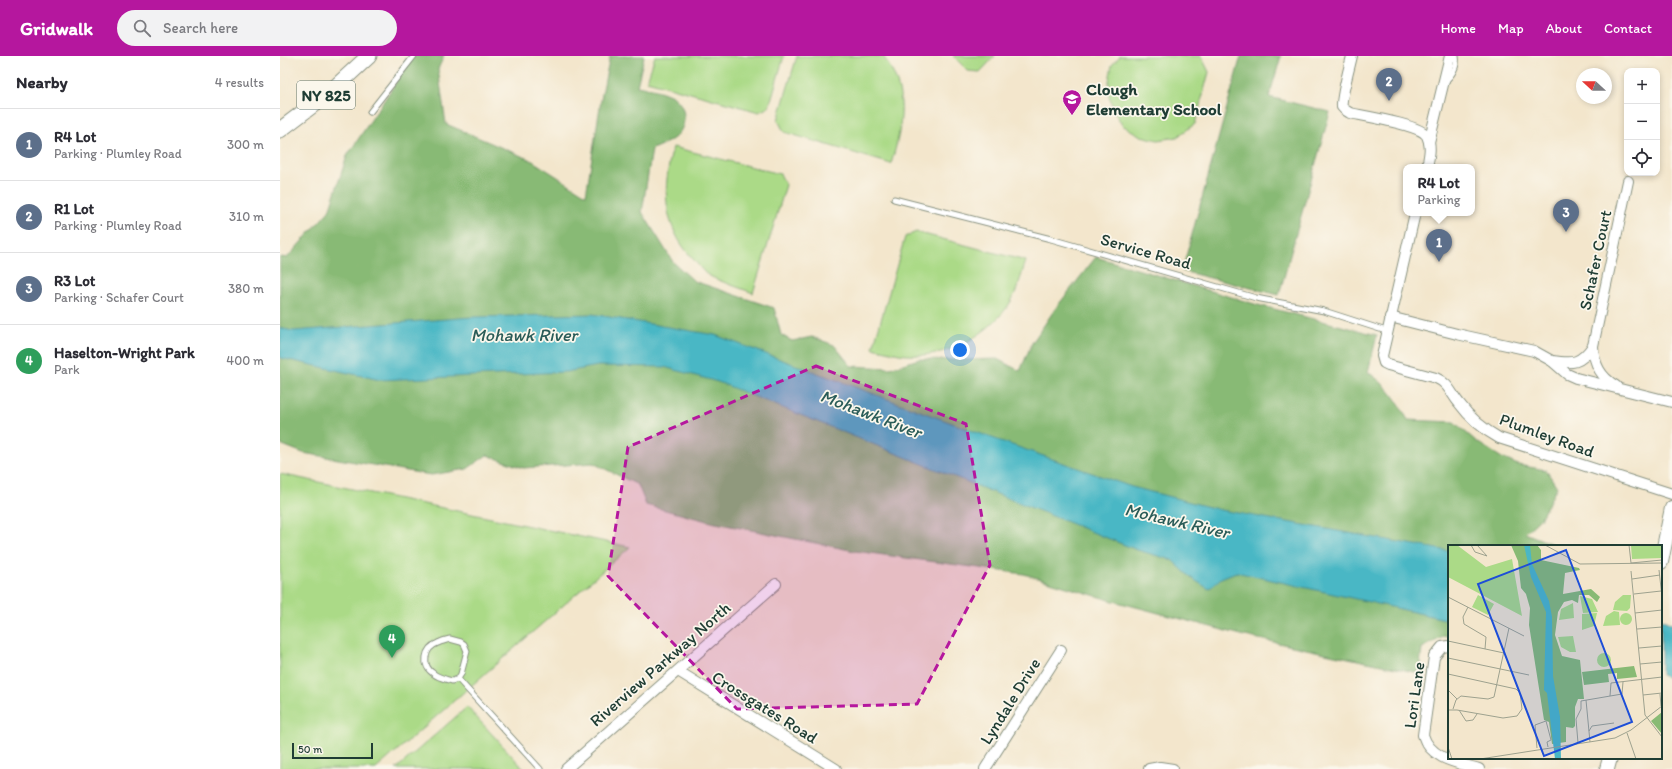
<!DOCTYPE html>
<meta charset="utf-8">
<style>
body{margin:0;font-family:Itim,sans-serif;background:#f2f2f3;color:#2b2b33}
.controls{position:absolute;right:12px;top:12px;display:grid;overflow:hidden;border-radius:8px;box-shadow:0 2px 6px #0003}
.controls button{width:36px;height:36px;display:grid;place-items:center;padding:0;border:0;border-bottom:1px solid #e1e1e2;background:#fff;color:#2b2b33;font:20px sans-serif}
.compass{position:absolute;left:1296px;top:12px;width:36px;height:36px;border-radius:50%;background:#fff;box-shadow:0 2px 6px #0003;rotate:291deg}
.scale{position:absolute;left:12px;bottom:10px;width:81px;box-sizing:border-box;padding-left:4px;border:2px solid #1f3d34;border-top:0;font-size:11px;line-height:14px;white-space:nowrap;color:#1f3d34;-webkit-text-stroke:3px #fbf7ec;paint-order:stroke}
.you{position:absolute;left:680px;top:294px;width:14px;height:14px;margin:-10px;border:3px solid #fff;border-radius:50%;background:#1a73e8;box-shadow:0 0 0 6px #1a73e833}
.badge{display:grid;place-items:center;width:26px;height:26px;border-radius:50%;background:#b5179e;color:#fff;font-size:13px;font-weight:700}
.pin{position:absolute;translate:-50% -33px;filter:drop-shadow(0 1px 2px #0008)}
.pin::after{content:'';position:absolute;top:21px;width:14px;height:12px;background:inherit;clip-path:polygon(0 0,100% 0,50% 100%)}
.popup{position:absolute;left:1123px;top:108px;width:72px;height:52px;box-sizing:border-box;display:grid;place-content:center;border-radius:8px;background:#fff;filter:drop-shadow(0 1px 3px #0005);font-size:13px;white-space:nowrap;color:#7c7c81}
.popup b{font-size:15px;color:#2b2b33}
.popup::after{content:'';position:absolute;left:50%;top:100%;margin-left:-8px;border:8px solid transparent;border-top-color:#fff}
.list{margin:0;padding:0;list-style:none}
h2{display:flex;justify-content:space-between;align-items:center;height:52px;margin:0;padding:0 16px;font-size:17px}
h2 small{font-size:13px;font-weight:400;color:#7c7c81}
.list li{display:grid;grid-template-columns:26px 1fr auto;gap:12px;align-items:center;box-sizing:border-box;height:72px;padding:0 16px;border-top:1px solid #e1e1e2}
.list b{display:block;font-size:15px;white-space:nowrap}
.list p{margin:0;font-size:13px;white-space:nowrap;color:#7c7c81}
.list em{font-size:13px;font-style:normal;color:#7c7c81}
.icon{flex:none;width:22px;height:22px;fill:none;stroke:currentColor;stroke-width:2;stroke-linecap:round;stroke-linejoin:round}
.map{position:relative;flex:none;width:1392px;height:713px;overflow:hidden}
header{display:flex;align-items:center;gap:24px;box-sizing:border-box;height:56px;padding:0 20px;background:#b5179e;color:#fff}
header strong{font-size:19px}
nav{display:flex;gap:22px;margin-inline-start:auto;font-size:14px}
.search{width:280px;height:36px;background:#f2f2f3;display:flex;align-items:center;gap:10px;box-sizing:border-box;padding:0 14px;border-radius:22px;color:#7c7c81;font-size:15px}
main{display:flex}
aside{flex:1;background:#fff}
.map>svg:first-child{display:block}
.green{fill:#abda87;stroke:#658c5e}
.forest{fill:#88ba74;stroke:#547c54}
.water{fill:#4ab7c5;stroke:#347a7c}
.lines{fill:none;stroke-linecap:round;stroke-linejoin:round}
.lane-casing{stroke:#899280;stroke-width:7}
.street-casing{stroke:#899280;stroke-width:12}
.secondary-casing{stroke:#899280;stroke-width:16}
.primary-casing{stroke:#899280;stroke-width:17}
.lane{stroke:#fff;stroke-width:5}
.street{stroke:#fff;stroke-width:10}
.secondary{stroke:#fff;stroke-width:14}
.primary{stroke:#fff;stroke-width:15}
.marked{fill:#b5179e;fill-opacity:0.2;stroke:#b5179e;stroke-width:3;stroke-dasharray:8 5;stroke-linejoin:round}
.labels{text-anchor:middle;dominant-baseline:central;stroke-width:3.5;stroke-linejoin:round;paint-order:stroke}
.shield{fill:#fbf7ec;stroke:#61756b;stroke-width:1}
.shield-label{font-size:16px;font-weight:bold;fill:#1f3d34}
.poi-label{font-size:17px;font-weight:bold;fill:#1f3d34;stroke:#fbf7ec;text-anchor:start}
.street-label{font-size:17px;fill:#1f3d34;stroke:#fbf7ec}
.water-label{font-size:18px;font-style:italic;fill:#2a5c58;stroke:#fbf7ec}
.inset-road{fill:none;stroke:#9ea28f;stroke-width:1}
.view{fill:#1d4ed8;fill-opacity:0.15;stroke:#1d4ed8;stroke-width:2}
.inset-edge{fill:none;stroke:#1f3d34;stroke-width:2}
</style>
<header>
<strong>Gridwalk</strong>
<div class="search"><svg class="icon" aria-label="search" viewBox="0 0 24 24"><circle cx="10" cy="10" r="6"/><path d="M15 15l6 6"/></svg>Search here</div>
<nav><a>Home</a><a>Map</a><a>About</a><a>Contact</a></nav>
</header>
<main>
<aside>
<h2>Nearby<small>4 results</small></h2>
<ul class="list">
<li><span class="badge" style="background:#5c6f8a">1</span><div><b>R4 Lot</b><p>Parking · Plumley Road</p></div><em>300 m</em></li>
<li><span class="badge" style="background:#5c6f8a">2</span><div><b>R1 Lot</b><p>Parking · Plumley Road</p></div><em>310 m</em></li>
<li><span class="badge" style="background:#5c6f8a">3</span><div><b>R3 Lot</b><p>Parking · Schafer Court</p></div><em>380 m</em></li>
<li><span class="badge" style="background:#2e9e5b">4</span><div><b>Haselton-Wright Park</b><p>Park</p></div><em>400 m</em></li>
</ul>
</aside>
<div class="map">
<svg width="1392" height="713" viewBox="0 0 1392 713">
<rect width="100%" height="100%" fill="#fbf7ec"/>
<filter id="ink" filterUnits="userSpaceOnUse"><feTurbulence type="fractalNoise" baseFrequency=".025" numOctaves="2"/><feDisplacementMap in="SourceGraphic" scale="8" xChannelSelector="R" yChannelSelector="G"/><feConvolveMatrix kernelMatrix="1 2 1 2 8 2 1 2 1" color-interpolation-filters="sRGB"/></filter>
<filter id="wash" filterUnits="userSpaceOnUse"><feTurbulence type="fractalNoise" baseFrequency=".012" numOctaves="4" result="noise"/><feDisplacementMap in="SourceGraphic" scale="16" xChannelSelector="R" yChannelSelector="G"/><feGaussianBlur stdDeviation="0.9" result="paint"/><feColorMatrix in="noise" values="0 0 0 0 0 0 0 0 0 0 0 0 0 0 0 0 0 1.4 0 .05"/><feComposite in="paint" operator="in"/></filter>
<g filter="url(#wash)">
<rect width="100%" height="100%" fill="#f3e6cc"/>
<g class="green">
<polygon points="375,0 504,0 489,51 479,56 367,25"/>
<path d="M517 0H603C629 36 623 68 611 108L504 76 498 64Z"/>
<polygon points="673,0 715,0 700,16 688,15"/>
<polygon points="840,0 921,0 929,16 915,68 897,81 878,84 861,80 842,69 835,57 829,40 829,25 832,9"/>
<path d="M393 91 500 118 506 129 473 237C461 232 434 224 425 217 421 213 417 207 413 203 382 169 382 133 393 91Z"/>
<path d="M636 176 746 205C741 220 737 237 728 250 704 283 661 305 619 298 611 296 602 294 593 292L625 181Z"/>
<polygon points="0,418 350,491 96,713 0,713"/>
<polygon points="187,651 244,713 116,713"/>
</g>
<g class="forest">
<path d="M131 0H164L158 13 166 68 251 104 306 139 322 38 330 0H364L357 30C368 32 379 34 390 39 407 47 409 71 394 82 388 87 379 90 372 93L362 156 393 206 414 225 494 252 501 279 512 285 532 281 554 289 571 310 610 312 639 303 682 304 717 303 740 315 752 287 775 253 816 201 978 249 1097 279 1088 316C1109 331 1115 341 1128 364L1174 366 1197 386 1222 402 1238 409 1266 414 1277 431 1260 463 1245 477 1277 490H1169V581L1165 580 1142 592 1139 617 965 580 826 543 744 518 575 495 431 466 366 449 358 429 313 407 243 412 207 399 187 413 151 419 23 397 0 388V201L7 202 49 155 67 100 113 31Z"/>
<polygon points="961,0 1001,0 989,41 1050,56 999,239 902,215"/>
</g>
<g class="water">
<polygon points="312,258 435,279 715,383 852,431 941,454 1169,495 1169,564 956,516 941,522 929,533 911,522 892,504 857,494 438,326 384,311 318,310 286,316 100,324 0,302 0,272 13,275 192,261"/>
<polygon points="1381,563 1392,568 1392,623 1381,619"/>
</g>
</g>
<g filter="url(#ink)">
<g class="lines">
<defs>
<g id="lane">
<path d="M1164 26C1172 20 1178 10 1176 0"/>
<polyline points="90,56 134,0"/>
<polyline points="614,143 771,183 976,242 1044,255 1103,274 1106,278"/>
<path d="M170 583 181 586 184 588 187 595 181 618 178 623 172 625C166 623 159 622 154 618 141 610 144 592 158 587 162 585 166 584 170 583Z"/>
<polyline points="178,623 260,713"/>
</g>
<g id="street">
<path d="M1072 0C1070 9 1060 45 1062 51 1064 54 1067 55 1070 57 1084 60 1141 69 1147 80 1152 90 1149 101 1147 111"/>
<polyline points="1149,86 1170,0"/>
<path d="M1135 157 1102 300 1104 307 1108 309 1156 322C1168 327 1171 337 1179 347 1190 362 1203 373 1219 382L1392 438"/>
<polyline points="1110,261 1177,278 1254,295 1272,305 1287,318 1296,322 1392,346"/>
<path d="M1272 305C1293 308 1300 308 1313 290"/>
<path d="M1336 330C1320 321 1314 308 1313 290L1348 125"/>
<path d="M1169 590 1162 591 1154 601 1143 679C1150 703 1178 707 1199 713"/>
<polyline points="398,615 556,713"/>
<polyline points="286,713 496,528"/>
<polyline points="705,713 781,594"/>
<polyline points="869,713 880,711 893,713"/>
</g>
<g id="secondary">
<polyline points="1381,506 1392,452"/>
<polyline points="1327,713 1330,702"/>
</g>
<polyline id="primary" points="0,74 50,36 89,0"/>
</defs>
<use href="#lane" class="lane-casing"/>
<use href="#street" class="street-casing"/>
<use href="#secondary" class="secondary-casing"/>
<use href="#primary" class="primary-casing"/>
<use href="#lane" class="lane"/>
<use href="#street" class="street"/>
<use href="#secondary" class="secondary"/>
<use href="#primary" class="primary"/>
</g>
</g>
<path class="marked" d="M536 310 686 368 710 509 637 648 457 653 328 520 348 391Z"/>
<defs>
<symbol id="school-pin" viewBox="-11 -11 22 30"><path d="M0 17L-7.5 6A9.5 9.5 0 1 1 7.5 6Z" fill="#b5179e" stroke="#fbf7ec"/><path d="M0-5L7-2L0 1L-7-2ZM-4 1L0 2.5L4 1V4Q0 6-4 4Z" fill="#fff"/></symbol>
</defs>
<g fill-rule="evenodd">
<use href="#school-pin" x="781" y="32" width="22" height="30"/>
</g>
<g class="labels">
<rect class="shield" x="17" y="25" width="58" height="28" rx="3"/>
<g class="shield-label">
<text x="46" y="39">NY 825</text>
</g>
<g class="poi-label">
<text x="806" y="33">Clough<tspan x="806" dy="20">Elementary School</tspan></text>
</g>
<g class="street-label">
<text transform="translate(866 195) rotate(16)">Service Road</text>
<text transform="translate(1315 204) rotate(-78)">Schafer Court</text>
<text transform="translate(1267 379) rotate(20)">Plumley Road</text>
<text transform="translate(380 608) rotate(-41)">Riverview Parkway North</text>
<text transform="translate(1134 639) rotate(-82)">Lori Lane</text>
<text transform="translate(730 645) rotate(-58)">Lyndale Drive</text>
<text transform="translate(485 651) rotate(32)">Crossgates Road</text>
</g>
<g class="water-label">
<text x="244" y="279">Mohawk River</text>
<text transform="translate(591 358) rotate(21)">Mohawk River</text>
<text transform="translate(897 465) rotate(13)">Mohawk River</text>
</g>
</g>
<g transform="translate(1168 489)">
<rect width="214" height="214" fill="#f3e6cc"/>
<path d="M0 0H9L38 22 64 14 74 71 0 32ZM183 0H214V13L184 14ZM30 50 46 59 40 70 24 62ZM175 50H183L182 63 179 66 165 65 167 57ZM132 51 144 54 150 67 135 68ZM125 58 126 73 111 75 113 64ZM166 66 171 67 172 80 155 81 158 71ZM172 74a6 6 0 1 1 12 0a6 6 0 1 1-12 0ZM149 68 146 81 134 85V69ZM125 91 128 107H122L113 102 110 92ZM149 115a7 7 0 1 1 14 0a7 7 0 1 1-14 0Z" fill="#abda87"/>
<path d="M63 0H89L93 5V15L131 23 132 25 117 28 115 49 143 44 152 52 149 57 141 50H131L130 58 124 55 116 57 110 67 107 90 114 111 132 115 136 154H130L127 162V181L125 183 118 182V197L104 199 101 177 96 175 81 80 82 63 78 49 73 43 70 16ZM186 121 189 132 169 134V128L160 129 161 137 136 140 134 127ZM214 167V189L203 176Z" fill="#88ba74"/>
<path d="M76 0H82L84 19 101 56 104 72 105 131 112 172 113 214H107L99 148 96 145 98 67 83 32Z" fill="#4ab7c5"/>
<path class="inset-road" d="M23 0 27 7 39 11 29 0M97 0 132 19 214 18M181 0 183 18M183 18 214 15M211 25 214 52M183 26 197 170 214 192M184 34 212 30M186 49 213 46M0 52 76 91M20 62 15 72 16 79 38 92 37 104M187 68 214 65M189 84 214 82M0 96 56 108M191 103 214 101M0 113 81 130M192 119 214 117M0 129 68 144 72 148 74 164 69 171 55 173 9 165H0M0 145 9 154M212 149 213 161M195 150 214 148M162 151 163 138 214 132M138 155 142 197M5 164 8 155 13 151 40 154 46 152 61 83M11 165 18 176 25 175 29 169M141 186 144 181 166 178M179 188 188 214M130 198 128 174 133 164V156L174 149 175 137M0 202 4 214M89 203 87 180 98 176 103 195 99 197 100 202M32 214 167 193 183 185 214 161"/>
<path class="view" d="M118 5 184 177 96 211 30 39Z"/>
<rect width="214" height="214" class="inset-edge"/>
</g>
</svg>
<div class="controls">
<button>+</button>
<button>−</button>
<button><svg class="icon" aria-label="locate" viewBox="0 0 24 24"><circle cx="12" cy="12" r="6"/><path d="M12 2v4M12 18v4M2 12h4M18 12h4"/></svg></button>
</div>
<svg class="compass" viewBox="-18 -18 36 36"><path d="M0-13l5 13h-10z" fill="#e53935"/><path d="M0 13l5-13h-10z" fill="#7c7c81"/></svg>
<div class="scale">50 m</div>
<div class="you"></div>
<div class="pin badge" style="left:1159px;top:206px;background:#5c6f8a">1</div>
<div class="popup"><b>R4 Lot</b>Parking</div>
<div class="pin badge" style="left:1109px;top:45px;background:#5c6f8a">2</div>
<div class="pin badge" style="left:1286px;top:176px;background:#5c6f8a">3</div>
<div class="pin badge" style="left:112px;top:602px;background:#2e9e5b">4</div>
</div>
</main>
